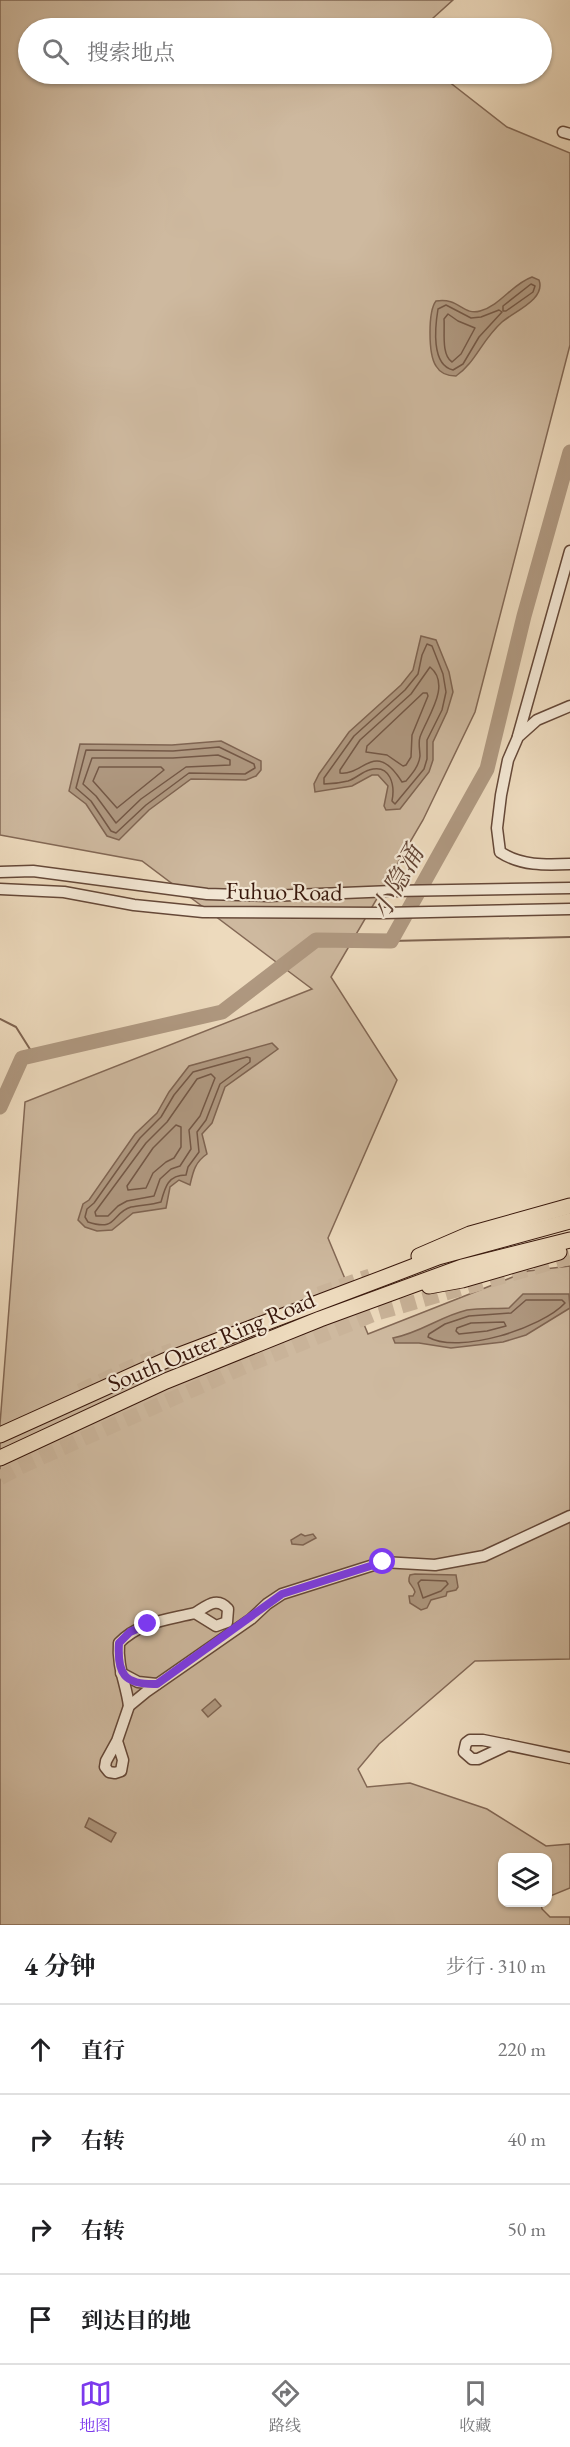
<!DOCTYPE html>
<html lang="zh">
<meta charset="utf-8">
<style>
body{margin:0;font-family:"EB Garamond","Noto Serif SC",serif;background:#f2f2f2;color:#202124}
.controls{position:absolute;right:18px;bottom:18px;display:grid;overflow:hidden;border-radius:12px;box-shadow:0 2px 4px #0004}
.controls button{width:54px;height:54px;display:grid;place-items:center;padding:0;border:0;border-bottom:2px solid #e0e0e0;background:#fff;color:#202124;font:30px sans-serif}
.stop{position:absolute;width:18px;height:18px;margin:-14px;border:4px solid #7c3aed;border-radius:50%;background:#fff}
.stop.end{background:#7c3aed;border-color:#fff;box-shadow:0 2px 6px #0008}
.list{margin:0;padding:0;list-style:none}
h2{display:flex;justify-content:space-between;align-items:center;height:78px;margin:0;padding:0 24px;font-size:26px}
h2 small{font-size:20px;font-weight:400;color:#757577}
.list li{display:grid;grid-template-columns:39px 1fr auto;gap:18px;align-items:center;box-sizing:border-box;height:90px;padding:0 24px;border-top:2px solid #e0e0e0}
.list b{display:block;font-size:22px;white-space:nowrap}
.list em{font-size:20px;font-style:normal;color:#757577}
.icon{flex:none;width:33px;height:33px;fill:none;stroke:currentColor;stroke-width:2;stroke-linecap:round;stroke-linejoin:round}
.map{position:relative;flex:none;width:570px;height:1925px;overflow:hidden}
.search{position:absolute;background:#fff;box-shadow:0 2px 4px #0004;left:18px;right:18px;top:18px;height:66px;display:flex;align-items:center;gap:15px;box-sizing:border-box;padding:0 21px;border-radius:33px;color:#757577;font-size:22px}
.sheet{height:438px;background:#fff}
nav{display:flex;justify-content:space-around;align-items:center;box-sizing:border-box;height:84px;border-top:2px solid #e0e0e0;background:#fff;font-size:16px;color:#757577}
nav a{display:grid;justify-items:center;gap:3px}
nav .on{color:#7c3aed}
.map>svg:first-child{display:block}
.green{fill:#ceb99f;stroke:#836855;stroke-width:1.5}
.water{fill:#af9880;stroke:#7f6451;stroke-width:1.5}
.lines{fill:none;stroke-linecap:round;stroke-linejoin:round}
.shore{stroke:#745846;stroke-width:1.5}
.stream{stroke:#7f6451;stroke-width:2}
.river{stroke:#af9880;stroke-width:15}
.highway-tunnel{stroke:#c9b399;stroke-width:15;stroke-dasharray:15 8;stroke-linecap:butt}
.minor-casing{stroke:#654838;stroke-width:13}
.highway-casing{stroke:#38170b;stroke-width:17}
.minor{stroke:#f3e7d4;stroke-width:10}
.highway{stroke:#eddabd;stroke-width:15}
.route{stroke:#7c3aed;stroke-width:8}
.labels{text-anchor:middle;dominant-baseline:central;stroke-width:4.5;stroke-linejoin:round;paint-order:stroke}
.street-label{font-size:24px;fill:#38170b;stroke:#f3e7d4}
.water-label{font-size:26px;font-style:italic;fill:#624434;stroke:#f3e7d4}
</style>
<div class="map">
<svg width="570" height="1925" viewBox="0 0 570 1925">
<rect width="100%" height="100%" fill="#eddabd"/>
<filter id="stains"><feTurbulence type="fractalNoise" baseFrequency=".00333" numOctaves="4"/><feColorMatrix values="0 0 0 0 .2 0 0 0 0 .09 0 0 0 0 .02 0 0 0 .5 -.17"/></filter>
<radialGradient id="worn" r=".72"><stop offset=".6" stop-color="#630" stop-opacity="0"/><stop offset="1" stop-color="#630" stop-opacity=".3"/></radialGradient>
<polygon class="green" points="0,0 453,0 422,28 28,28 28,74 439,74 507,127 570,153 570,345 475,712 423,820 331,977 397,1080 328,1238 368,1334 528,1271 570,1266 570,1659 475,1661 379,1744 358,1769 367,1787 410,1783 487,1809 546,1846 570,1844 570,1888 548,1897 548,1858 502,1858 502,1902 541,1903 542,1909 550,1917 570,1917 570,1925 0,1925 0,1424 25,1102 312,989 142,861 0,835"/>
<g class="water">
<path d="M532 277 539 280C546 299 515 311 502 322 481 341 476 362 456 376 448 376 440 373 436 366 428 354 428 311 436 301 459 297 463 316 480 311 501 305 512 284 532 277Z"/>
<polygon points="421,636 436,640 449,672 453,692 447,712 433,742 433,760 429,772 400,809 386,810 384,806 388,786 378,775 372,775 352,786 315,792 314,784 319,774 349,732 401,685 413,670"/>
<polygon points="221,741 261,761 261,770 256,776 246,780 191,779 149,810 119,840 107,836 86,804 69,791 80,744 172,745"/>
<path d="M272 1043 278 1049 225 1087 212 1123 202 1134 207 1154C195 1162 193 1172 190 1185L179 1180 170 1187 166 1208 133 1213 112 1230 97 1231 85 1227 78 1220 83 1204 89 1200 135 1134 157 1113 169 1092 189 1066Z"/>
<path d="M523 1294H569L570 1308 526 1335 503 1342 451 1348 419 1343H395L393 1338C420 1333 441 1316 467 1310 480 1308 496 1309 509 1308Z"/>
<polygon points="301,1534 305,1536 313,1534 316,1538 303,1545 292,1544 291,1540"/>
<path d="M415 1574 456 1575 458 1587 456 1590 447 1592 446 1596 431 1600 427 1608 421 1610 410 1603 409 1596H413L415 1592C413 1584 406 1584 410 1575Z"/>
<polygon points="215,1699 221,1706 208,1717 202,1710"/>
<polygon points="89,1818 116,1833 111,1842 85,1827"/>
</g>
<g class="lines">
<g class="shore">
<polygon points="531,284 535,286 533,292 506,311 503,311 503,306"/>
<path d="M446 305 471 318 481 317 499 310 502 312 479 337 463 364 453 370C431 365 435 327 438 309Z"/>
<path d="M448 314 458 321 475 328 461 354 452 362C441 355 445 331 444 319Z"/>
<path d="M427 644 432 646 443 674 446 692 442 710 427 740V759L424 769 395 804 392 801C395 786 391 763 369 770 362 772 355 779 348 781 340 783 331 784 324 784V778L354 736 405 690 418 674 422 655Z"/>
<path d="M430 667C452 685 427 717 420 737 418 743 420 750 420 756 419 766 412 774 406 781L402 782C375 739 364 776 340 773V770L360 740 411 694Z"/>
<polygon points="423,693 427,693 428,696 412,735 411,757 406,765 403,766 387,755 366,752 367,746"/>
<polygon points="219,747 254,764 255,768 245,774 189,773 146,805 116,833 111,831 91,801 76,788 86,750 173,751"/>
<polygon points="218,755 230,760 230,765 186,767 141,799 116,823 96,796 83,784 92,758 173,758"/>
<polygon points="99,767 161,767 164,770 117,808 93,781"/>
<path d="M247 1057 250 1058V1062L220 1084 206 1120 197 1132 199 1152 188 1167 186 1175C168 1175 165 1187 161 1202 151 1205 140 1205 131 1207 111 1213 118 1232 88 1222L85 1217 87 1209 94 1203 140 1138 161 1117 174 1095 193 1072Z"/>
<polygon points="211,1074 215,1078 200,1116 189,1130 191,1149 180,1166 171,1169 160,1179 154,1196 127,1201 118,1206 108,1216 96,1216 95,1212 146,1143 167,1122 197,1079"/>
<polygon points="176,1125 181,1127 181,1147 174,1158 166,1162 153,1173 146,1188 128,1190 127,1186 153,1148"/>
<path d="M526 1300H562L565 1303C542 1328 458 1355 428 1337L429 1334 445 1324 469 1316 511 1313Z"/>
<polygon points="504,1322 506,1326 487,1331 459,1334 456,1331 457,1328 471,1323"/>
<polygon points="421,1580 446,1581 448,1584 441,1591 423,1598 418,1583"/>
</g>
<g class="stream">
<polyline points="391,941 570,937"/>
<polyline points="0,1019 16,1027 33,1054"/>
</g>
<polyline class="river" points="0,1107 22,1058 222,1012 316,940 391,941 487,769 524,616 570,452"/>
<g class="highway-tunnel">
<polyline points="319,1294 370,1276"/>
<polyline points="80,1391 140,1363 173,1350"/>
<polyline points="0,1478 20,1467 250,1364 377,1313 570,1257"/>
</g>
<defs>
<g id="minor">
<polyline points="563,132 570,134"/>
<path d="M570 706 537 720 518 737 508 760 501 795 497 828 500 852C521 866 545 865 570 864"/>
<polyline points="518,736 570,551"/>
<polyline points="0,872 33,871 207,894 269,896 393,891 570,888"/>
<polyline points="0,889 64,892 134,905 203,912 384,913 570,909"/>
<polyline points="121,1673 138,1682 157,1684"/>
<path d="M129 1706C126 1683 117 1667 119 1643 139 1622 167 1620 195 1613L216 1626 227 1622 228 1609C217 1596 207 1606 195 1613"/>
<polygon points="470,1740 483,1740 508,1745 478,1759 472,1759 464,1752 466,1743"/>
<polyline points="117,1741 123,1760 121,1771 115,1773 109,1772 105,1767 106,1761 117,1741 129,1706 146,1692 251,1619 267,1604 282,1594 383,1562 435,1565 484,1556 570,1516"/>
<polyline points="508,1745 570,1758"/>
</g>
<g id="highway">
<polyline points="419,1256 470,1234 570,1206"/>
<polyline points="429,1286 462,1280 559,1252"/>
<polyline points="0,1435 164,1361 386,1277 438,1257 570,1221"/>
<polyline points="0,1458 166,1381 320,1319 462,1267 570,1240"/>
</g>
</defs>
<use href="#minor" class="minor-casing"/>
<use href="#highway" class="highway-casing"/>
<use href="#minor" class="minor"/>
<use href="#highway" class="highway"/>
</g>
<g class="lines">
<path class="route" d="M148 1624 130 1632 119 1643C117 1674 124 1685 157 1684L282 1594 383 1562"/>
</g>
<g class="labels">
<g class="street-label">
<text transform="translate(284 891) rotate(1)">Fuhuo Road</text>
<text transform="translate(211 1341) rotate(-23)">South Outer Ring Road</text>
</g>
<g class="water-label">
<text transform="translate(397 882) rotate(-61)">小隐涌</text>
</g>
</g>
<rect width="100%" height="100%" filter="url(#stains)"/>
<rect width="100%" height="100%" fill="url(#worn)"/>
</svg>
<div class="controls">
<button><svg class="icon" aria-label="layers" viewBox="0 0 24 24"><path d="M12 4l9 5-9 5-9-5zM3 14l9 5 9-5"/></svg></button>
</div>
<div class="stop" style="left:383px;top:1562px"></div>
<div class="stop end" style="left:148px;top:1624px"></div>
<div class="search"><svg class="icon" aria-label="search" viewBox="0 0 24 24"><circle cx="10" cy="10" r="6"/><path d="M15 15l6 6"/></svg>搜索地点</div>
</div>
<section class="sheet">
<h2>4 分钟<small>步行 · 310 m</small></h2>
<ul class="list">
<li><svg class="icon" aria-label="ahead" viewBox="0 0 24 24"><path d="M12 20V5M6 11l6-6 6 6"/></svg><div><b>直行</b></div><em>220 m</em></li>
<li><svg class="icon" aria-label="right" viewBox="0 0 24 24"><path d="M7 20v-9h11M14 6l5 5-5 5"/></svg><div><b>右转</b></div><em>40 m</em></li>
<li><svg class="icon" aria-label="right" viewBox="0 0 24 24"><path d="M7 20v-9h11M14 6l5 5-5 5"/></svg><div><b>右转</b></div><em>50 m</em></li>
<li><svg class="icon" aria-label="arrive" viewBox="0 0 24 24"><path d="M6 21V4h12l-3 4 3 4H6"/></svg><div><b>到达目的地</b></div></li>
</ul>
</section>
<nav>
<a class="on"><svg class="icon" aria-label="map" viewBox="0 0 24 24"><path d="M3 6l6-2 6 2 6-2v14l-6 2-6-2-6 2zM9 4v14M15 6v14"/></svg>地图</a>
<a><svg class="icon" aria-label="directions" viewBox="0 0 24 24"><path d="M12 3l9 9-9 9-9-9zM9 14v-3h6M13 9l2 2-2 2"/></svg>路线</a>
<a><svg class="icon" aria-label="saved" viewBox="0 0 24 24"><path d="M7 4h10v16l-5-4-5 4z"/></svg>收藏</a>
</nav>
